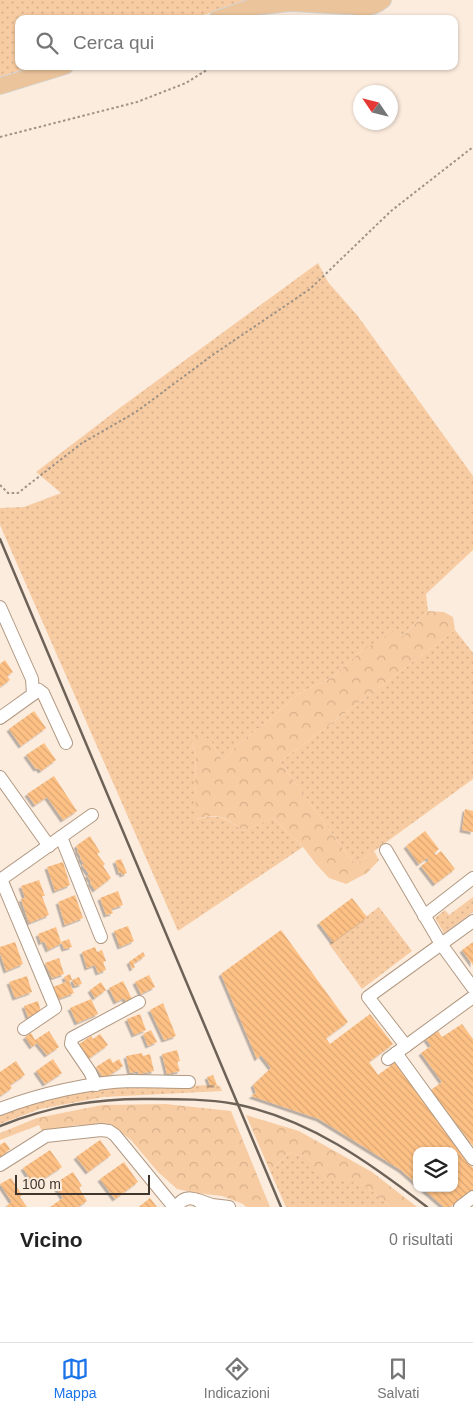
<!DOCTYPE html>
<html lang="it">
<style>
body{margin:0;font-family:Arial,sans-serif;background:#f2f2f2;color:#222}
.controls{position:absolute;right:15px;bottom:15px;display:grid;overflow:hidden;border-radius:10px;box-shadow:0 1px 4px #0004}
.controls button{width:45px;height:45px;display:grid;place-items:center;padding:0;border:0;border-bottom:1px solid #e0e0e0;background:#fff;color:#222;font:25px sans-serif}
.compass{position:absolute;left:353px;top:85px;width:45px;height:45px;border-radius:50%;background:#fff;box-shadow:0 1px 4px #0004;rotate:305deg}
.scale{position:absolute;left:15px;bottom:12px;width:135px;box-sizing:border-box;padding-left:5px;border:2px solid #40362d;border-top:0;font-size:14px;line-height:18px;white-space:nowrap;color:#40362d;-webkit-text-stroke:4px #fcecde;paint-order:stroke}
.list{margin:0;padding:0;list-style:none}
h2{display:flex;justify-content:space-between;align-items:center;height:65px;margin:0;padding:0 20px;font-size:21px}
h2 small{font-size:16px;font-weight:400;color:#767676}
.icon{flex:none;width:28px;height:28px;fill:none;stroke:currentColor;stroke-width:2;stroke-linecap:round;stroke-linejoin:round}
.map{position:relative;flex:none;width:473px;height:1207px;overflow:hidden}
.search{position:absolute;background:#fff;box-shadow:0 1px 4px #0004;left:15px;right:15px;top:15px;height:55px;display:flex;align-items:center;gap:12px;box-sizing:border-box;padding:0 18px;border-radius:10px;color:#767676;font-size:19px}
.sheet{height:135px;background:#fff}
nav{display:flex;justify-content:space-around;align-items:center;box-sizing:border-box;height:70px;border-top:1px solid #e0e0e0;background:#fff;font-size:14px;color:#767676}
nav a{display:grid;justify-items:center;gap:2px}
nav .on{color:#1a73e8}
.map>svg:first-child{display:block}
.grass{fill:url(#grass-dots)}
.forest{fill:url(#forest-crowns)}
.building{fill:url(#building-back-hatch);filter:url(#shadow)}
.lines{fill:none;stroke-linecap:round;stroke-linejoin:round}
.minor-casing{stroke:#b19982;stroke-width:14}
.major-casing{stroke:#d5d3d1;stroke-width:18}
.path{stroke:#9f9287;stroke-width:2;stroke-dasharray:2.5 2.5;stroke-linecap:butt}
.minor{stroke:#fff;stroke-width:12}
.major{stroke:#ebc49c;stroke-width:16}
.rail{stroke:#6d6257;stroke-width:2.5}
</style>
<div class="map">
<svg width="473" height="1207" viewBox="0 0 473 1207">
<defs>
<pattern id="grass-dots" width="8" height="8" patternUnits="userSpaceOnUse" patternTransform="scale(1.25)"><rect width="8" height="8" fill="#f8cca2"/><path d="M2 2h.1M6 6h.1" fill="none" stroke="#d6b08c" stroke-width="1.8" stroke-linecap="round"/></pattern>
<pattern id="forest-crowns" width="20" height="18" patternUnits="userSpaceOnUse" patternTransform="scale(1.25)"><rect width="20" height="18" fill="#f8cca2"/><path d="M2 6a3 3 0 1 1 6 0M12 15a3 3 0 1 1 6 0" fill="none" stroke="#d6b08c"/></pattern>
<pattern id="building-back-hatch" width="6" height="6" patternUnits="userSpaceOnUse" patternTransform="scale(1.25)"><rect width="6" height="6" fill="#fec185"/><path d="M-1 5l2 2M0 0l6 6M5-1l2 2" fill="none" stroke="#dba673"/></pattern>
<filter id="shadow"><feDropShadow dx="-2.5" dy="2.5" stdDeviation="0" flood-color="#0004"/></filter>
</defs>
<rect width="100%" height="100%" fill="#fcecde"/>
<g class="grass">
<polygon points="0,0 251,0 191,19 19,19 19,66 35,66 0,77"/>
<path d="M318 263 328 282 357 315 473 476V550L426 594 428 611 402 637 361 651 333 677 298 694 270 719 236 746 223 762 211 741 192 742 196 757 195 781 197 819C220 814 225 817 243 831L273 818 303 847 178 931 0 525V508L24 507 61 493 36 472 121 407Z"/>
<polygon points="455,630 473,653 473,779 355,865 280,762"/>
<polygon points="473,897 473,912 444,933 435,918 445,910 449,915"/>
<polygon points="379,907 412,951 362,989 329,944"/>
<polygon points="217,1085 220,1086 222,1091 103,1097 40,1109 0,1124 0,1116 36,1101 108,1088"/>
<path d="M288 1153 305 1156 327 1179C360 1180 368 1185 390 1207H286L270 1171Z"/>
</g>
<g class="forest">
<path d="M428 611 444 612 453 617 455 630 280 762 355 865 374 851 379 860 367 873 346 884 329 878 316 864 303 847 273 818 243 831C225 817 220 813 196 819L195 781 196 757 192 742 197 732 211 741 223 762 236 746 270 719 298 694 333 677 361 651 394 631 402 637Z"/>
<polygon points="166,1104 231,1111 270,1207 246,1207 243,1204 222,1196 196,1193 177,1189 158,1172 131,1140 114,1127 76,1125 43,1133 39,1125 0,1140 0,1133 37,1118 102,1105"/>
<path d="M246 1115 299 1131 372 1172 417 1207H390C368 1185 359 1180 327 1180L305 1156 288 1153 270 1171Z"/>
</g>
<g class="building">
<polygon points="5,660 13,672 7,676 10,680 0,687 0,664"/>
<polygon points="34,711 46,728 21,746 9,729"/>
<polygon points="44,743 56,760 41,771 38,768 36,769 26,755"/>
<polygon points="54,776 77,811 63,820 47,797 35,805 27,794"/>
<polygon points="465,809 473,811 473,832 462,830"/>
<polygon points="425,831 439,849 434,853 436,855 441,851 455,869 435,884 421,866 429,860 427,858 419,864 406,846"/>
<polygon points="90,836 100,852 97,854 105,864 103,866 111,878 95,890 90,883 91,881 87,876 89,874 82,865 84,864 80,858 81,857 77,851 78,850 76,846"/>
<polygon points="121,859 127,873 122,875 121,872 119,873 115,861"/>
<polygon points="63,862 70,885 55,891 47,867"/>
<polygon points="39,880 45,896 42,896 49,915 29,923 21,899 25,898 21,886"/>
<polygon points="118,891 123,905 111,909 113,913 106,915 100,898"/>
<polygon points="75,895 83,918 65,925 58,902"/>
<polygon points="352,898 367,917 333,942 319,923"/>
<polygon points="128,926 134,941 120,947 114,931"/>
<polygon points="56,927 61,942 69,939 72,947 64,949 62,943 48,950 44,941 41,943 38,934"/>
<polygon points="281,930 348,1022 326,1038 330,1044 370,1014 393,1044 369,1062 378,1075 396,1062 473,1168 473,1190 450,1207 444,1207 422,1188 454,1188 454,1151 417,1151 417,1184 401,1170 319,1119 251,1096 256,1093 253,1085 271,1068 261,1055 257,1059 221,974"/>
<polygon points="15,942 23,964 6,971 0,953 0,947"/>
<polygon points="473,942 473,965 462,950"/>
<polygon points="95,947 97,952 102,950 106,961 103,962 106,970 98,973 95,965 87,968 82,952"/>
<polygon points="143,952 145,956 133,964 135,967 132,969 129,962"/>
<polygon points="59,958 64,974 52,978 45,963"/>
<polygon points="70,974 72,980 69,981 74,993 58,999 53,987 66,982 64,977"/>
<polygon points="149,975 155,987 141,994 135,982"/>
<polygon points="27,976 32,992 15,998 9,982"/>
<polygon points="79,977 82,984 75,986 72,980"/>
<polygon points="123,981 132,999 126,1002 124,998 116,1002 109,988"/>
<polygon points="101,982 106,990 95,998 90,990"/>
<polygon points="91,999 98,1014 77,1023 70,1008"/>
<polygon points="38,1001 41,1012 28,1017 24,1006"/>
<polygon points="163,1003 176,1036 164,1040 150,1010"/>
<polygon points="140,1014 146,1030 134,1035 127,1019"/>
<polygon points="462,1024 473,1039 473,1146 431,1090 442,1082 421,1053 431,1046 426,1039 438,1031 442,1037"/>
<polygon points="151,1030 157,1042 148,1046 143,1034"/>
<polygon points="49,1031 59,1047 47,1055 37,1043 32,1047 25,1037 31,1033 35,1040"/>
<polygon points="100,1034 108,1045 88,1059 78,1045 91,1036 93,1039"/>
<polygon points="177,1050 180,1061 177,1062 180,1071 167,1074 162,1054"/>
<polygon points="142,1053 143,1056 150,1054 154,1071 139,1074 138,1071 130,1073 126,1056"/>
<polygon points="110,1058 113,1063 119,1059 123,1066 104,1079 96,1067"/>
<polygon points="53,1059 62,1073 45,1084 36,1071"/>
<polygon points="16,1061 25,1075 10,1085 12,1088 0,1096 0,1072"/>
<polygon points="213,1075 217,1085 210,1085 207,1077"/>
<polygon points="100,1140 111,1155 88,1172 76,1157"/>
<polygon points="5,1142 10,1149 0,1157 0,1145"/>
<polygon points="50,1150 62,1167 34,1185 23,1168"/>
<polygon points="124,1162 138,1182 115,1199 100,1179"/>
<polygon points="73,1172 82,1186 79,1188 87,1201 78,1207 50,1207 63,1198 54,1184"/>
<polygon points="11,1178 22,1195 20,1197 27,1207 8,1207 7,1205 12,1202 0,1184"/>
<polygon points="150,1198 157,1207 139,1207"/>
</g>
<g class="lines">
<defs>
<g id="minor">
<polyline points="0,607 32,679 33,694"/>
<polyline points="0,718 39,690 43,693 66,743"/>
<polyline points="0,777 49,846"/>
<polyline points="61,837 101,937"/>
<polyline points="386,850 441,944 473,988"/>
<polyline points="1,879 55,1008 24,1029"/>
<polyline points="0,880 92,815"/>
<polyline points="424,916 473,878"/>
<polyline points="406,1046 368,997 473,921"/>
<polyline points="396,1053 473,1159"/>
<polyline points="388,1059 473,997"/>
<polyline points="96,1085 90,1072 71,1044 72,1038 139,1002"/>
<path d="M0 1109C38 1094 91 1082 131 1081 151 1081 170 1082 189 1082"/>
<polyline points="0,1165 46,1136 101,1130 109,1131 115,1135 174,1207"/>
<polyline points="198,1200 212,1205 229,1207"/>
<path d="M177 1207C183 1195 198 1196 204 1207"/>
<polyline points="460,1207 473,1197"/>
</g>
<g id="major">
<path d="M341 0C355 10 370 11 383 0"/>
<polyline points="254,7 290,3 348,6"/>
<polyline points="217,19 264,3"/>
<polyline points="0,86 65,66"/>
</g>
</defs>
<use href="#minor" class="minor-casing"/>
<use href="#major" class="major-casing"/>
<g class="path">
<polyline points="0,137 137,102 186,83 213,66"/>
<polyline points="0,485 8,493 18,493 82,443 136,412 214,354 310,289 391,211 473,147"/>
</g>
<use href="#minor" class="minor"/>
<use href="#major" class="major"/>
<g class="rail">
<polyline points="0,539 281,1207"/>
<path d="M0 1126C50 1106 97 1098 152 1099 180 1099 207 1099 235 1104 309 1119 369 1162 427 1207"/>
</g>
</g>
</svg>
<div class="controls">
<button><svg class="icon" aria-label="layers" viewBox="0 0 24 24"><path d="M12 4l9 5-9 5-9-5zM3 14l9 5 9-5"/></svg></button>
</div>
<svg class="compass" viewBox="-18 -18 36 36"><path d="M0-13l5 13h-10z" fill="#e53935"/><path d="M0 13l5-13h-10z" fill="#767676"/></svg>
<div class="scale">100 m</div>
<div class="search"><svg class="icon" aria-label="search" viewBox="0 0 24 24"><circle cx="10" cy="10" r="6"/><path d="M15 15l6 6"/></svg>Cerca qui</div>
</div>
<section class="sheet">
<h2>Vicino<small>0 risultati</small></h2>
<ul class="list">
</ul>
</section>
<nav>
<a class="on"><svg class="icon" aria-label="map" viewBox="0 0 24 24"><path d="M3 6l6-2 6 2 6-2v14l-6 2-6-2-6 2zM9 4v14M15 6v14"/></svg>Mappa</a>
<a><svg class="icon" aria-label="directions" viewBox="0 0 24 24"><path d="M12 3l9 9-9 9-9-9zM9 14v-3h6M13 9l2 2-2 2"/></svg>Indicazioni</a>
<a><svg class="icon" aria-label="saved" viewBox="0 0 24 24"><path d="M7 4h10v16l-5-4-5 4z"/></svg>Salvati</a>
</nav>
